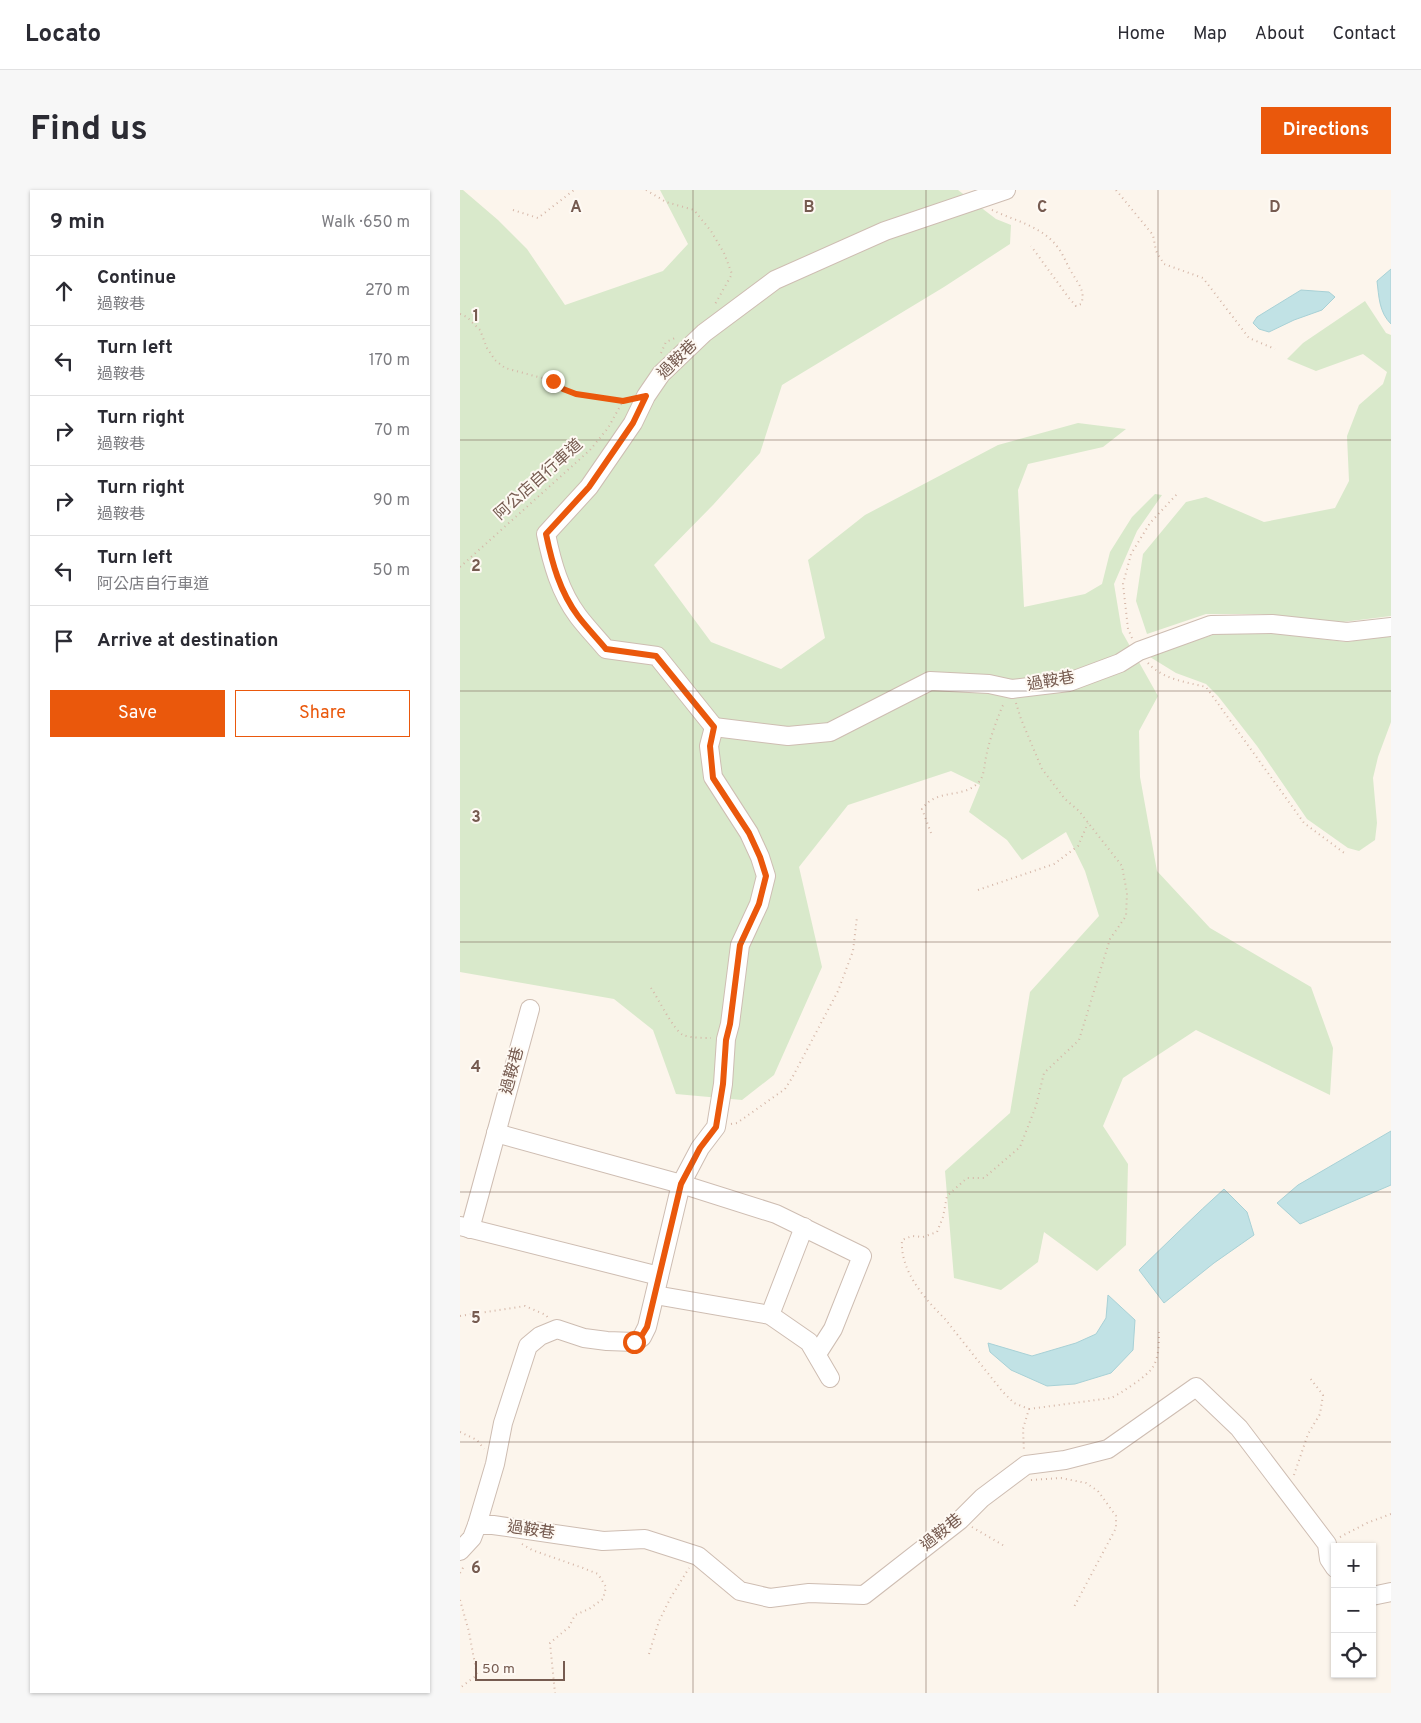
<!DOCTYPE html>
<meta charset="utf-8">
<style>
body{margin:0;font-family:Overpass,"Noto Sans TC",sans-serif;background:#f7f7f7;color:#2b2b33}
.controls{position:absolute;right:15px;bottom:15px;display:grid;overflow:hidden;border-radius:0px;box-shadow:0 1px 4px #0004}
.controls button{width:45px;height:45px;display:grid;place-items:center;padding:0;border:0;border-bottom:1px solid #e1e1e2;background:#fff;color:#2b2b33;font:25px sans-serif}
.scale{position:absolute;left:15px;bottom:12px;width:90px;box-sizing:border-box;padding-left:5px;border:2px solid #765b50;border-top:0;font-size:14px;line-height:18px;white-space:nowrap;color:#765b50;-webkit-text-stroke:4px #fef9f3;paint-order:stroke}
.stop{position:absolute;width:15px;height:15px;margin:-11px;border:4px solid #ea580c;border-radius:50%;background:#fff}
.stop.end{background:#ea580c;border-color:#fff;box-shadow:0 1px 5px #0008}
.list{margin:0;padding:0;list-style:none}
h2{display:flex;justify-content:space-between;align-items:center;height:65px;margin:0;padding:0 20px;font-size:21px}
h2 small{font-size:16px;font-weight:400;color:#7c7c81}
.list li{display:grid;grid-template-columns:32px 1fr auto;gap:15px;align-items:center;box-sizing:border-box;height:70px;padding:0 20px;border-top:1px solid #e1e1e2}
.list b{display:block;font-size:19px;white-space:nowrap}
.list p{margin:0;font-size:16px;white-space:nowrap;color:#7c7c81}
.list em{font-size:16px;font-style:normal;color:#7c7c81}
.actions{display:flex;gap:10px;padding:15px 20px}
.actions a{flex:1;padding:11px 0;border:1px solid #ea580c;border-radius:0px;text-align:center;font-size:18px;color:#ea580c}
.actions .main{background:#ea580c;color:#fff}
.icon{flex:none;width:28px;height:28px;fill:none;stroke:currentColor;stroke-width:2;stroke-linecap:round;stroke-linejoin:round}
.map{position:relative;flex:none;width:931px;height:1503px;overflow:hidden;border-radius:0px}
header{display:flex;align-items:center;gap:30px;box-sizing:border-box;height:70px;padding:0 25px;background:#fff;border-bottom:1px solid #e1e1e2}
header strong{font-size:24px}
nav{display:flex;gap:28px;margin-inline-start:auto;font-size:18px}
.intro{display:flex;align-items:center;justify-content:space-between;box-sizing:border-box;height:120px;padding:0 30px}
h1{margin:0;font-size:35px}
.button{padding:12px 22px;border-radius:0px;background:#ea580c;color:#fff;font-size:18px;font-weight:700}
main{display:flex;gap:30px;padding:0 30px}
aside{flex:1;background:#fff;border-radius:0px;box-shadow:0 1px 4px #0004}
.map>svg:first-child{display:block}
.green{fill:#d9e9cb}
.water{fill:#c1e2e5;stroke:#a8d1d6}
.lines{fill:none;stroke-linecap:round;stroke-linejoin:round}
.minor-casing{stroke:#cebdb2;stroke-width:20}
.path{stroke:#d5b7a8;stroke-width:2;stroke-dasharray:1 4;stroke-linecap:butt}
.minor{stroke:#fff;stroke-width:18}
.route{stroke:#ea580c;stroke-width:6}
.grid{fill:none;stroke:#765b50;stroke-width:1;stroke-opacity:0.55}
.labels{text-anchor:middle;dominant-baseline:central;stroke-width:4;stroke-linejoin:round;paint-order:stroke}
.street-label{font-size:16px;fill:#765b50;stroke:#fef9f3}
.grid-label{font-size:16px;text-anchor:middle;font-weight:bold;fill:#765b50;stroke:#fef9f3;stroke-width:4;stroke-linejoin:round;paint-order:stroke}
</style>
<header>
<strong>Locato</strong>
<nav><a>Home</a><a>Map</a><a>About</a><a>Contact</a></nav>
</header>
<div class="intro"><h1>Find us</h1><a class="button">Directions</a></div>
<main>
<aside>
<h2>9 min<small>Walk · 650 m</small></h2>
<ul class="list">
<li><svg class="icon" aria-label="ahead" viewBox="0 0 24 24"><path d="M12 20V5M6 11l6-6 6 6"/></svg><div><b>Continue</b><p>過鞍巷</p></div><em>270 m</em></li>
<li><svg class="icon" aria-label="left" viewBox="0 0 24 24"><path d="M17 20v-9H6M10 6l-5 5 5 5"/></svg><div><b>Turn left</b><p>過鞍巷</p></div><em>170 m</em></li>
<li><svg class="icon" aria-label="right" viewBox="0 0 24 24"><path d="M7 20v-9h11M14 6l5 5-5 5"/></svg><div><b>Turn right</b><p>過鞍巷</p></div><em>70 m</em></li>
<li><svg class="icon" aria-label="right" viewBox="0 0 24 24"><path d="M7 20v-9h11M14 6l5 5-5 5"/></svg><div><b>Turn right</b><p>過鞍巷</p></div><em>90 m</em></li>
<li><svg class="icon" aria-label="left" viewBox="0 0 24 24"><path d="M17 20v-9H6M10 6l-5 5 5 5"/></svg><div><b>Turn left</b><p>阿公店自行車道</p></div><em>50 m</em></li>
<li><svg class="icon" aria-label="arrive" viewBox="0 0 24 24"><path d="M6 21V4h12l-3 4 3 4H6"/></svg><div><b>Arrive at destination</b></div></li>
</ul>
<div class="actions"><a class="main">Save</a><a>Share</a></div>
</aside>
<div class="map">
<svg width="931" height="1503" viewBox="0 0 931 1503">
<rect width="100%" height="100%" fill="#fcf5ec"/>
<g class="green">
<polygon points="0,0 3,0 38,30 67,59 105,115 203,81 228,54 200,0 498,0 536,29 551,35 550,54 484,97 322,195 300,263 253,315 194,375 251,452 321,479 365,448 348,370 405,325 538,255 618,233 666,239 643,257 568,274 558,300 564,417 625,404 642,394 650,362 672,327 695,304 702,305 677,341 654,394 662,442 698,506 679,541 680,587 697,681 750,738 851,797 873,858 870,905 736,840 663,888 643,936 668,974 666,1055 637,1081 584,1042 578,1072 541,1100 494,1088 485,981 550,923 570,802 639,726 625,681 606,642 562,670 547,650 509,622 520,595 491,581 388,615 339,677 362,777 314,885 282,910 216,904 193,840 154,809 0,782"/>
<polygon points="905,111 926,143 931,145 931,426 883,432 800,424 746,424 687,444 676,411 683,364 726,312 746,307 804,332 875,318 889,291 887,246 899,215 923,194 927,182 903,164 856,181 827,169 843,153"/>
<polygon points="760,443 815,443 886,452 931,446 931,532 918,567 913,588 917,633 915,650 899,661 888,658 847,629 797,556 758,506 746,494 716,483 690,467 722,454"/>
</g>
<g class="water">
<path d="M931 79V134C919 122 919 107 917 91Z"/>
<polygon points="841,100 869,102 875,107 862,120 834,130 809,142 799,139 793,133 797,127"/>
<polygon points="931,941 931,995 840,1034 817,1013 838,995"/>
<path d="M764 999 787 1022 794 1045 754 1073 704 1113 679 1080C707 1053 735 1025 764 999Z"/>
<polygon points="648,1105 675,1130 673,1160 651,1183 615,1194 587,1196 551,1180 530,1162 528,1153 572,1166 616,1153 636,1144 646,1128"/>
</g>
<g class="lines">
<defs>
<g id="minor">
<polyline points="254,537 328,546 370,542 470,491 529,494 552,499 609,492 660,473 679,461 751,435 812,434 887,442 931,437"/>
<polyline points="36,943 221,994 316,1024 402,1066 373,1139 357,1164"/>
<polyline points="0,1036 199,1086"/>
<polyline points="10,1039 70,819"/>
<polyline points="195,1105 310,1125 349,1152 370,1188"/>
<polyline points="310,1125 344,1037"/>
<polyline points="17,1335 33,1335 143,1351 185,1349 238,1366 280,1401 310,1408 349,1403 404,1405 500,1330 522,1308 566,1275 605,1270 648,1259 736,1197 779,1238 867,1354 869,1369 875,1378"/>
<path d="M0 1361 12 1348 17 1335 35 1274 43 1233 68 1156 80 1146 97 1139 124 1148 147 1151 175 1152 182 1147 187 1137 221 994 240 958 256 937 263 894 266 849 270 834 280 755 299 714 306 686 300 667 289 643 253 587 249 556 254 537 197 466 146 459C137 448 127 438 118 426 100 402 92 373 86 344L129 297 173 233 186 206 201 184 244 143 315 90 425 41 546 0"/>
<polyline points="912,1406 931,1402"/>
</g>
</defs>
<use href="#minor" class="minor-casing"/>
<g class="path">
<polyline points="186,0 206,12 234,20 251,41 264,63 272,84 254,116"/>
<polyline points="656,0 693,45 696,61 704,74 743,88 789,148 815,159"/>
<polyline points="53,20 78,28 114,0"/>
<path d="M532 20C555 31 583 36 599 59 604 66 607 75 612 83 618 93 626 102 621 114L616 116 609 108 571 56"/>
<polyline points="0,124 7,127 20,140 27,158 35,170 45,178 93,191 103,199 116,204 164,211"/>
<polyline points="201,163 206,152 217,147"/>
<polyline points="0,377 130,260 148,238 163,211"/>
<polyline points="672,448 668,439 663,394 671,364 690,333 717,304"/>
<path d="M688 473C702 489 726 492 746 497L844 633 887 665"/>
<path d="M556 513 561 529 582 579 605 609 619 621 662 676 667 703 666 726 650 749 619 850 584 883 576 916 560 957 524 988H507L487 1006 483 1027 477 1042 463 1047 452 1046 442 1050C440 1081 464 1108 485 1129L542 1201 554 1213 569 1219 563 1239 564 1262"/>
<path d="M471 643 462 619C477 598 500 609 517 594 523 589 524 580 525 573 528 553 535 535 542 517L545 512"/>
<polyline points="518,700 594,674 618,656 628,633"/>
<path d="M191 798C198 808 214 841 223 845 231 848 243 848 251 848"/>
<polyline points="271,934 277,933 325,899 332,888 378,801 393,761 397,727"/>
<polyline points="0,1126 65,1116 86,1125 88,1128"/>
<path d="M569 1219 651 1208C660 1204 689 1185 693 1177 699 1167 699 1153 699 1142"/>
<polyline points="0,1242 17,1250 24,1259"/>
<polyline points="834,1285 848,1244 860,1224 863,1205 850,1188"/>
<polyline points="571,1290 601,1288 626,1293 638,1301 656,1326 656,1338 614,1417"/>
<polyline points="512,1337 546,1357"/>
<polyline points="880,1347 907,1333 931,1324"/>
<polyline points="62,1354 72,1360 123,1378 138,1384 146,1397 143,1409 129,1419 115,1425 109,1437 90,1453 95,1503"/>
<polyline points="0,1383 4,1376"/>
<polyline points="0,1410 9,1442 17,1485 0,1498"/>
<polyline points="189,1464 199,1431 211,1407 229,1378"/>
</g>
<use href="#minor" class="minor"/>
</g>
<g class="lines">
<path class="route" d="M93 191 103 199 116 204 163 211 186 206 173 233 129 297 86 344C92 373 100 402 118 426 127 438 137 448 146 459L196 466 254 537 250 556 253 588 289 643 300 667 306 686 299 714 280 755 270 834 266 850 263 894 256 937 240 958 221 994 187 1137 179 1150 174 1152"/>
</g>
<path class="grid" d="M233 0V1503M466 0V1503M698 0V1503M0 250H931M0 501H931M0 752H931M0 1002H931M0 1252H931"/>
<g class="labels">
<g class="street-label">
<text transform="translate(218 170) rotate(-45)">過鞍巷</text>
<text transform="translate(79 290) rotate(-42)">阿公店自行車道</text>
<text transform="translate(591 492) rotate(-10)">過鞍巷</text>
<text transform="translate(53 881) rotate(-75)">過鞍巷</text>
<text transform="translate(71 1341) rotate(8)">過鞍巷</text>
<text transform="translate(482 1343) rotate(-39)">過鞍巷</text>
</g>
</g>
<g class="grid-label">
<text x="116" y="22">A</text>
<text x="349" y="22">B</text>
<text x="582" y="22">C</text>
<text x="815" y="22">D</text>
<text x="16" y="131">1</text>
<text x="16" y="381">2</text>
<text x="16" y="632">3</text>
<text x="16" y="882">4</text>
<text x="16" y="1133">5</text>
<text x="16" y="1383">6</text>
</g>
</svg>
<div class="controls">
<button>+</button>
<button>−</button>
<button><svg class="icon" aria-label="locate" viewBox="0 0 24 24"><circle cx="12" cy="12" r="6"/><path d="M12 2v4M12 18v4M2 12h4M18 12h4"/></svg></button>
</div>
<div class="scale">50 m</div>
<div class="stop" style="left:174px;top:1152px"></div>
<div class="stop end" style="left:93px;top:191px"></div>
</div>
</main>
